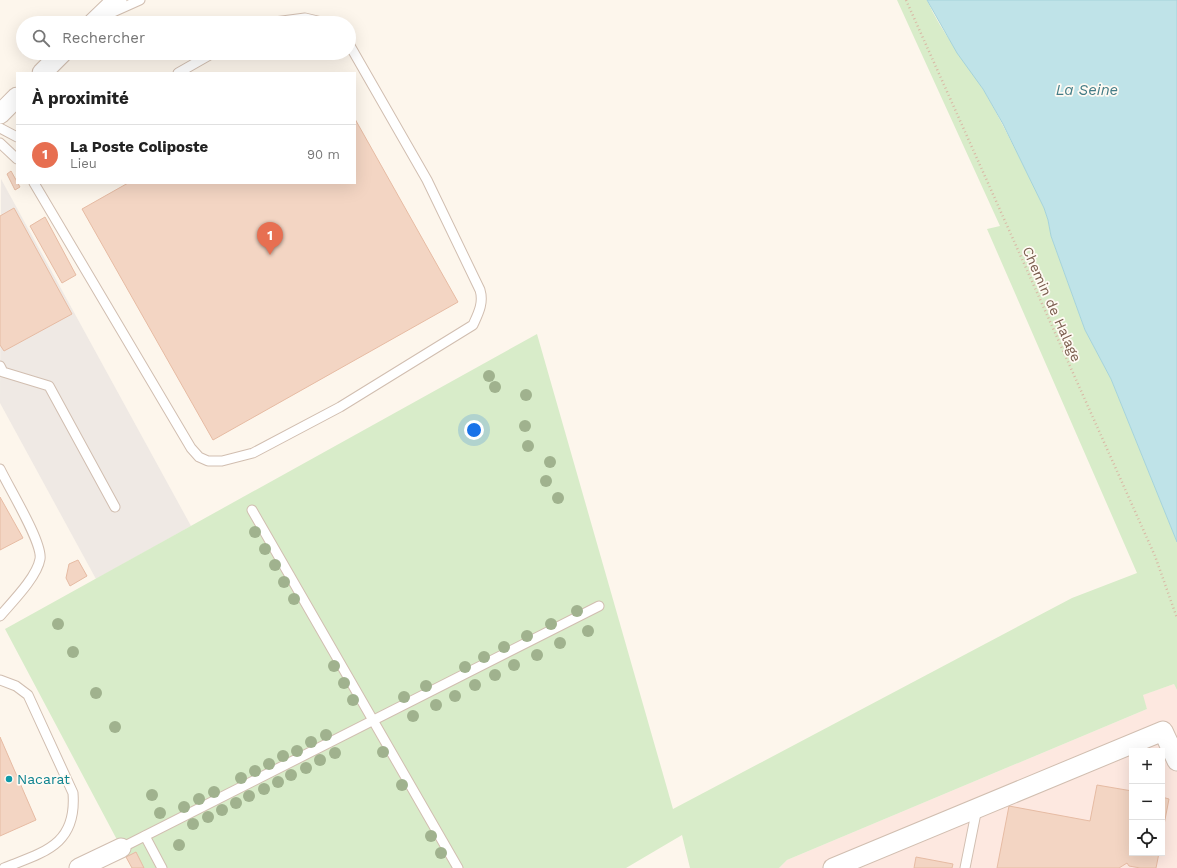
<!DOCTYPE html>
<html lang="fr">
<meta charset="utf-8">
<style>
body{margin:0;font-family:"Work Sans",sans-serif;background:#f6f6f6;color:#222}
.controls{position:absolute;right:12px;bottom:12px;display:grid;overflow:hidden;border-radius:0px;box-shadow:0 4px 16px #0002}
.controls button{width:36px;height:36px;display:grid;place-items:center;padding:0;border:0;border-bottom:1px solid #e0e0e0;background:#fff;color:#222;font:20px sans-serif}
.you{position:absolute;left:474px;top:430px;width:14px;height:14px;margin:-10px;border:3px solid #fff;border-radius:50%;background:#1a73e8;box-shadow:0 0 0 6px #1a73e833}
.badge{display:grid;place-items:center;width:26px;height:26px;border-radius:50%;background:#e76f51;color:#fff;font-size:13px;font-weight:700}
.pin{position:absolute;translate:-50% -33px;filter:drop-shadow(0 1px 2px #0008)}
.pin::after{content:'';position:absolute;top:21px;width:14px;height:12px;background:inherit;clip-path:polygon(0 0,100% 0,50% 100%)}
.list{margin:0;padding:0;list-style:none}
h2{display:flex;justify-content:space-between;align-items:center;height:52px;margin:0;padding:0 16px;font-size:17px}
h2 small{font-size:13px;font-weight:400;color:#767676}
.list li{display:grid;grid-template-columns:26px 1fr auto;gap:12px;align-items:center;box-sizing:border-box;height:60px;padding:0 16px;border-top:1px solid #e0e0e0}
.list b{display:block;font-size:15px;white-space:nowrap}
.list p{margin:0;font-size:13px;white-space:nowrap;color:#767676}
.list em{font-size:13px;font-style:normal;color:#767676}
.icon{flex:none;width:22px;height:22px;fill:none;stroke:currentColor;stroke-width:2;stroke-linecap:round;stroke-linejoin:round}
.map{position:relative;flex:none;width:1177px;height:868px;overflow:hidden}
.search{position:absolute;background:#fff;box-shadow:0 4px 16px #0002;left:16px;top:16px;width:340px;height:44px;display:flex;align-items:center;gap:10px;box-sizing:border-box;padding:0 14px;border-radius:22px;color:#767676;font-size:15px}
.panel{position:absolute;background:#fff;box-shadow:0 4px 16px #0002;left:16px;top:72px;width:340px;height:112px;border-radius:0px}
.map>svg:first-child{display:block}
.commercial{fill:#fde8e0;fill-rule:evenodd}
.industrial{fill:#efe9e4}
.green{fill:#d8ecc9}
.water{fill:#bfe3e8;stroke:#a5d3da}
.building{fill:#f3d5c3;stroke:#e6bba3}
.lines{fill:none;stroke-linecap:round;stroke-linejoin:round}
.service-casing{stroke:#d1beb0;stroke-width:11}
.minor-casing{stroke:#d1beb0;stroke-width:21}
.path{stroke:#d9b8a5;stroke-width:2.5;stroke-dasharray:1 3;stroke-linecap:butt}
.service{stroke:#fff;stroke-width:9}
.minor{stroke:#fff;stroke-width:19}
.tree{fill:#a0b28e}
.culture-dot{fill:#0f9aa8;stroke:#fffaf3;stroke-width:1.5}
.labels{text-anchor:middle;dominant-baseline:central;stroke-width:3.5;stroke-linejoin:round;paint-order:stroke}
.street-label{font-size:14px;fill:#7a5c4d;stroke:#fffaf3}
.culture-label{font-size:14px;fill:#0d838f;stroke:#fffaf3;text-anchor:start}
.water-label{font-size:15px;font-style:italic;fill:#437c86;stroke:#fffaf3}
</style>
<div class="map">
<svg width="1177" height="868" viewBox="0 0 1177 868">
<rect width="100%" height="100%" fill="#fdf6ec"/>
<path class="commercial" d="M1174 684 1177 690V868H779L787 860 1147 709 1142 695ZM1132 751H1162V853H1132Z"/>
<polygon class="industrial" points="1,179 191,526 96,579 0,403"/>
<path class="green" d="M897 0H927C942 34 965 60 984 91 1006 129 1025 169 1044 208L1048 220 1051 236 1085 330 1111 379 1177 542V690L1174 684 1143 695 1147 709 787 860 779 868H690L682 835 626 868H132L5 629 537 334 673 809 1072 598 1137 573 987 229 1000 226Z"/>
<polygon class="water" points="927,0 1177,0 1177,542 1111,379 1085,330 1051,236 1048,220 1044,208 1003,124 983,89 957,53"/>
<g class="building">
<polygon points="355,119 458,302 213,440 82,209 128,183 355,183"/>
<polygon points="11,171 20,187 15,190 7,174"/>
<polygon points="14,208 72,314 4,351 0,345 0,216"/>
<polygon points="45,217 76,275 62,283 30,226"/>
<polygon points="0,497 23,538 0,550"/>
<polygon points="78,560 87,576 70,586 66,578 69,564"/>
<polygon points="0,737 36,820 0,836"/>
<polygon points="1097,785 1132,791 1132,853 1159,853 1156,868 1140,868 1129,866 1127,863 1119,868 997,868 1009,806 1090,821"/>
<polygon points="1162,797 1169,799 1162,835"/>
<polygon points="136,852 144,868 132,868 126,857"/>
<polygon points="916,857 953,864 952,868 914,868"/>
</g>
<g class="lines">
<defs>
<g id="service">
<polyline points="111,13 140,0"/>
<polyline points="267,23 305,18 326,23"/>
<polyline points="178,73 213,53"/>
<polyline points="0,128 17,137"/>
<polyline points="0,143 17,159"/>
<path d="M34 183 191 448 199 457 208 461H222L253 453 340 407 473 325C478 314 484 303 480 290L427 180 349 44"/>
<polyline points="0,366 3,372 49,386 115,507"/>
<path d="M0 469C8 486 43 543 40 559 37 577 12 602 0 616"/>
<polyline points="252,510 458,868"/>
<path d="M0 680 16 686 28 695 73 793C77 845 44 852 4 868"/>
<polyline points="145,836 162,868"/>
<polyline points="121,848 599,606"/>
<polyline points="965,868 977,808"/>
</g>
<g id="minor">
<polyline points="93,23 117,0"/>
<polyline points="42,73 62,53"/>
<polyline points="0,114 17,97"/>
<polyline points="79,868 121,848"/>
<polyline points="833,868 1163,731 1177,761"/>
</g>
</defs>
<use href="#service" class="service-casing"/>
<use href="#minor" class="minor-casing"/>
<polyline class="path" points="906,0 1155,556 1177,618"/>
<use href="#service" class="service"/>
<use href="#minor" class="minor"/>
</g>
<g class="tree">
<circle cx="489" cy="376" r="6"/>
<circle cx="495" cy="387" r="6"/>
<circle cx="526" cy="395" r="6"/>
<circle cx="525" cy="426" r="6"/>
<circle cx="528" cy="446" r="6"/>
<circle cx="550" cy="462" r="6"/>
<circle cx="546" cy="481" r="6"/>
<circle cx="558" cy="498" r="6"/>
<circle cx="255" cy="532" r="6"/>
<circle cx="265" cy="549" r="6"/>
<circle cx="275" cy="565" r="6"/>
<circle cx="284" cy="582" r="6"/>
<circle cx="294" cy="599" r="6"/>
<circle cx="577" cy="611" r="6"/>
<circle cx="58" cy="624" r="6"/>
<circle cx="551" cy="624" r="6"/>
<circle cx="588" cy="631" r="6"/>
<circle cx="527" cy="636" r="6"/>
<circle cx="560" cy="643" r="6"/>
<circle cx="504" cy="647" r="6"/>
<circle cx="73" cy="652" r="6"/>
<circle cx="537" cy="655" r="6"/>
<circle cx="484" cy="657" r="6"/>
<circle cx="514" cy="665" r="6"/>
<circle cx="334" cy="666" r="6"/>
<circle cx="465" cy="667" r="6"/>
<circle cx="495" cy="675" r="6"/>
<circle cx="344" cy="683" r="6"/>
<circle cx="475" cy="685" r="6"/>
<circle cx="426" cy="686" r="6"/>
<circle cx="96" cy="693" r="6"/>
<circle cx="455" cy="696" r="6"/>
<circle cx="404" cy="697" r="6"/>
<circle cx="353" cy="700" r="6"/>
<circle cx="436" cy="705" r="6"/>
<circle cx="413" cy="716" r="6"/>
<circle cx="115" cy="727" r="6"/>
<circle cx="326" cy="735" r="6"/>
<circle cx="311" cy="742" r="6"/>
<circle cx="297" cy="751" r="6"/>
<circle cx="383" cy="752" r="6"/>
<circle cx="335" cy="753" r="6"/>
<circle cx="283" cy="756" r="6"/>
<circle cx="320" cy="760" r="6"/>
<circle cx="269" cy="764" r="6"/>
<circle cx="306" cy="768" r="6"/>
<circle cx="255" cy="771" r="6"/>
<circle cx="291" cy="775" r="6"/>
<circle cx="241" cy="778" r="6"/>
<circle cx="278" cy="782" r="6"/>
<circle cx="402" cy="785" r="6"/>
<circle cx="264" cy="789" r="6"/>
<circle cx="214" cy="792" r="6"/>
<circle cx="152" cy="795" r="6"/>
<circle cx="249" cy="796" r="6"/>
<circle cx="199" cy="799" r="6"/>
<circle cx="236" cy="803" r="6"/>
<circle cx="184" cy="807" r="6"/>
<circle cx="222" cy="810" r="6"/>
<circle cx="160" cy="813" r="6"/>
<circle cx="208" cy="817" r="6"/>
<circle cx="193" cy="824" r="6"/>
<circle cx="431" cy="836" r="6"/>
<circle cx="179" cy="845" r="6"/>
<circle cx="441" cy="853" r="6"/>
</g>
<circle class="culture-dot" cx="9" cy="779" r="4"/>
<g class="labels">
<g class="street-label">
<text transform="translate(1052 304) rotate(66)">Chemin de Halage</text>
</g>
<g class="culture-label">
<text x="17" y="779">Nacarat</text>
</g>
<g class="water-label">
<text x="1087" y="90">La Seine</text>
</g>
</g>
</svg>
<div class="controls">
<button>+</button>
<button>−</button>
<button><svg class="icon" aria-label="locate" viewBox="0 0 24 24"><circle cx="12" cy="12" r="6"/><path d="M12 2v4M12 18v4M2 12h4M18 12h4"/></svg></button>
</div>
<div class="you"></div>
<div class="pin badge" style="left:270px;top:255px">1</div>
<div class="search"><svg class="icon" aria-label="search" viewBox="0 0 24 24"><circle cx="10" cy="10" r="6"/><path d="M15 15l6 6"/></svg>Rechercher</div>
<section class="panel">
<h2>À proximité<small></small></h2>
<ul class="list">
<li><span class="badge">1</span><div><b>La Poste Coliposte</b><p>Lieu</p></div><em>90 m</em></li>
</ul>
</section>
</div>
